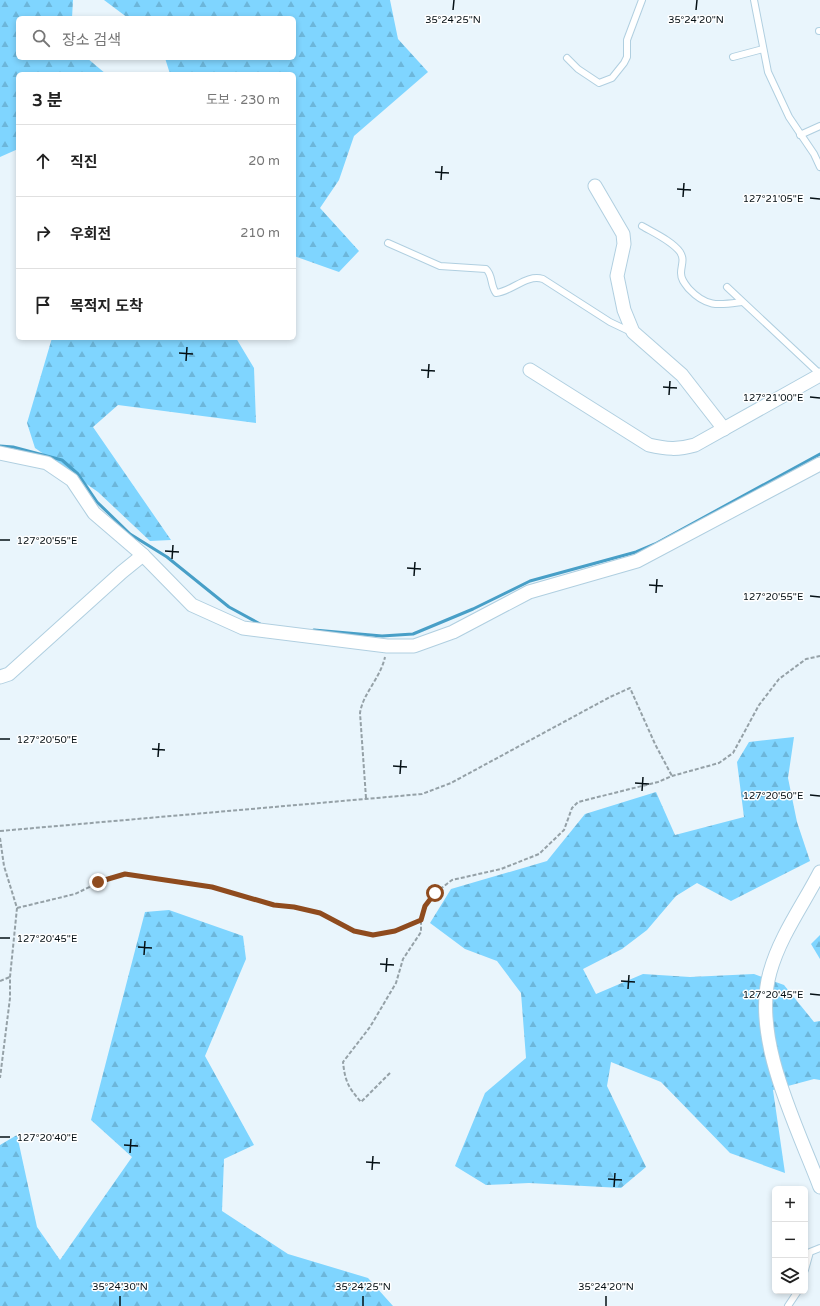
<!DOCTYPE html>
<html lang="ko">
<meta charset="utf-8">
<style>
body{margin:0;font-family:"Varela Round","Noto Sans KR",sans-serif;background:#f2f2f2;color:#222}
.controls{position:absolute;right:12px;bottom:12px;display:grid;overflow:hidden;border-radius:6px;box-shadow:0 2px 6px #0003}
.controls button{width:36px;height:36px;display:grid;place-items:center;padding:0;border:0;border-bottom:1px solid #e0e0e0;background:#fff;color:#222;font:20px sans-serif}
.stop{position:absolute;width:12px;height:12px;margin:-9px;border:3px solid #8f4b1e;border-radius:50%;background:#fff}
.stop.end{background:#8f4b1e;border-color:#fff;box-shadow:0 1px 4px #0008}
.list{margin:0;padding:0;list-style:none}
h2{display:flex;justify-content:space-between;align-items:center;height:52px;margin:0;padding:0 16px;font-size:17px}
h2 small{font-size:13px;font-weight:400;color:#767676}
.list li{display:grid;grid-template-columns:26px 1fr auto;gap:12px;align-items:center;box-sizing:border-box;height:72px;padding:0 16px;border-top:1px solid #e0e0e0}
.list b{display:block;font-size:15px;white-space:nowrap}
.list em{font-size:13px;font-style:normal;color:#767676}
.icon{flex:none;width:22px;height:22px;fill:none;stroke:currentColor;stroke-width:2;stroke-linecap:round;stroke-linejoin:round}
.map{position:relative;flex:none;width:820px;height:1306px;overflow:hidden}
.search{position:absolute;background:#fff;box-shadow:0 2px 6px #0003;left:16px;top:16px;width:280px;height:44px;display:flex;align-items:center;gap:10px;box-sizing:border-box;padding:0 14px;border-radius:6px;color:#767676;font-size:15px}
.panel{position:absolute;background:#fff;box-shadow:0 2px 6px #0003;left:16px;top:72px;width:280px;height:268px;border-radius:6px}
.map>svg:first-child{display:block}
.forest{fill:url(#forest-firs)}
.lines{fill:none;stroke-linecap:round;stroke-linejoin:round}
.stream{stroke:#489fc7;stroke-width:3}
.service-casing{stroke:#b0cfe0;stroke-width:8}
.minor-casing{stroke:#b0cfe0;stroke-width:15}
.path{stroke:#95a1a7;stroke-width:2;stroke-dasharray:4 2;stroke-linecap:butt}
.service{stroke:#fff;stroke-width:6}
.minor{stroke:#fff;stroke-width:13}
.route{stroke:#8f4b1e;stroke-width:5}
.ticks{fill:none;stroke:#051015;stroke-width:1.5}
.ticks-label{font-size:10px;text-anchor:middle;fill:#051015;stroke:#fff;stroke-width:3;stroke-linejoin:round;paint-order:stroke}
</style>
<div class="map">
<svg width="820" height="1306" viewBox="0 0 820 1306">
<defs>
<pattern id="forest-firs" width="22" height="20" patternUnits="userSpaceOnUse"><rect width="22" height="20" fill="#7fd5ff"/><path d="M5 1l3.5 6h-7zM16 11l3.5 6h-7z" fill="#6cb6da"/></pattern>
</defs>
<rect width="100%" height="100%" fill="#e9f5fc"/>
<g class="forest">
<polygon points="0,0 73,0 72,18 18,18 18,58 87,58 106,74 18,74 18,149 0,157"/>
<polygon points="104,0 390,0 398,39 428,72 354,136 339,180 320,208 359,251 339,272 294,256 294,74 170,74 165,58 294,58 294,18 128,18"/>
<polygon points="52,338 236,338 254,368 256,423 118,405 93,427 171,540 150,541 98,492 35,448 27,423"/>
<polygon points="794,737 788,778 797,822 810,861 731,901 697,883 676,896 647,930 622,949 583,969 596,994 643,974 690,977 754,974 784,985 814,1022 820,1021 820,1080 814,1079 773,1090 785,1173 730,1153 661,1082 611,1062 607,1086 646,1167 621,1188 529,1183 486,1185 455,1166 485,1093 526,1058 521,993 497,961 465,949 430,923 451,889 547,861 585,814 656,792 675,835 744,817 737,762 749,742"/>
<polygon points="169,910 243,936 246,959 205,1056 254,1145 224,1159 222,1211 288,1254 368,1278 393,1306 0,1306 0,1145 17,1135 37,1227 60,1260 132,1157 91,1120 145,912"/>
<polygon points="820,935 820,959 811,944"/>
</g>
<g class="lines">
<g class="stream">
<polyline points="0,446 13,447 62,460 78,474 97,502 130,534 167,557 229,607 262,625"/>
<polyline points="314,630 382,636 413,634 473,609 530,581 636,552 655,544 820,454"/>
</g>
<defs>
<g id="service">
<polyline points="754,0 768,72 789,117 814,154 820,167"/>
<polyline points="819,31 820,31"/>
<polyline points="733,57 763,49"/>
<polyline points="567,58 578,69 599,83 612,78 624,63 627,57 627,40 642,0"/>
<polyline points="800,135 820,126"/>
<path d="M642 226C654 233 672 241 680 252 685 260 681 265 681 273 681 280 685 284 689 289 707 308 719 305 742 302"/>
<path d="M388 243 440 266 486 269C493 275 490 285 496 293 513 291 526 274 543 279L610 322 631 332"/>
<polyline points="727,287 820,374"/>
<polyline points="805,1270 810,1252 820,1248"/>
<polyline points="788,1306 798,1291"/>
</g>
<g id="minor">
<polyline points="595,186 623,234 624,244 617,276 624,310 633,332 682,375 724,429"/>
<path d="M530 370 649 445C666 449 678 450 695 445L820 375"/>
<polyline points="0,453 47,463 72,480 94,513 143,555"/>
<polyline points="0,677 9,674 122,572 143,555 192,605 243,628 387,646 414,646 453,632 529,592 637,561 820,464"/>
<path d="M820 872C803 905 780 936 770 972 751 1038 797 1126 820 1187"/>
</g>
</defs>
<use href="#service" class="service-casing"/>
<use href="#minor" class="minor-casing"/>
<g class="path">
<path d="M366 798 360 713C363 693 380 679 385 657"/>
<polyline points="0,831 422,794 451,783 610,697 630,688 655,744 672,776"/>
<polyline points="0,838 4,866 17,908 10,977 10,998 0,1078"/>
<polyline points="17,908 75,894 110,877 125,874 212,887 274,905 294,907 320,913 354,931 373,935 395,931 421,920"/>
<polyline points="0,981 10,977"/>
<path d="M390 1073 361 1102C348 1087 345 1081 343 1062L370 1027 396 983 403 959 421 932V920L425 906 435 893 452 880 501 869 539 854 564 830 572 808 578 802 658 782 672 776 719 763 733 753 759 705 779 679 806 659 820 656"/>
</g>
<use href="#service" class="service"/>
<use href="#minor" class="minor"/>
</g>
<g class="lines">
<polyline class="route" points="98,882 125,874 212,887 274,905 294,907 320,913 354,931 373,935 395,931 421,920 425,906 435,893"/>
</g>
<path class="ticks" d="M453 10 454 0M696 10 697 0M435 172 449 173M441 180 442 166M677 189 691 190M683 197 684 183M810 198 820 199M179 353 193 354M186 361 187 347M421 370 435 371M428 378 429 364M663 387 677 388M669 395 670 381M810 397 820 398M0 540H10M165 551 179 552M172 559 173 545M407 568 421 569M414 576 415 562M649 585 663 586M656 593 657 579M810 596 820 597M0 739H10M152 749 165 750M158 757 159 743M393 766 407 767M400 774 401 760M635 783 649 784M642 791 643 777M810 795 820 796M0 938H10M138 947 152 948M144 955 145 941M380 964 394 965M386 972 387 958M621 981 635 982M628 989 629 975M810 994 820 995M0 1137H10M124 1145 138 1146M130 1153 131 1139M366 1162 380 1163M372 1170 373 1156M608 1179 622 1180M614 1187 615 1173M120 1306V1296M363 1306V1296M606 1306V1296"/>
<g class="ticks-label">
<text x="453" y="23">35°24'25"N</text>
<text x="696" y="23">35°24'20"N</text>
<text x="773" y="202">127°21'05"E</text>
<text x="773" y="401">127°21'00"E</text>
<text x="47" y="544">127°20'55"E</text>
<text x="773" y="600">127°20'55"E</text>
<text x="47" y="743">127°20'50"E</text>
<text x="773" y="799">127°20'50"E</text>
<text x="47" y="942">127°20'45"E</text>
<text x="773" y="998">127°20'45"E</text>
<text x="47" y="1141">127°20'40"E</text>
<text x="120" y="1290">35°24'30"N</text>
<text x="363" y="1290">35°24'25"N</text>
<text x="606" y="1290">35°24'20"N</text>
</g>
</svg>
<div class="controls">
<button>+</button>
<button>−</button>
<button><svg class="icon" aria-label="layers" viewBox="0 0 24 24"><path d="M12 4l9 5-9 5-9-5zM3 14l9 5 9-5"/></svg></button>
</div>
<div class="stop" style="left:435px;top:893px"></div>
<div class="stop end" style="left:98px;top:882px"></div>
<div class="search"><svg class="icon" aria-label="search" viewBox="0 0 24 24"><circle cx="10" cy="10" r="6"/><path d="M15 15l6 6"/></svg>장소 검색</div>
<section class="panel">
<h2>3 분<small>도보 · 230 m</small></h2>
<ul class="list">
<li><svg class="icon" aria-label="ahead" viewBox="0 0 24 24"><path d="M12 20V5M6 11l6-6 6 6"/></svg><div><b>직진</b></div><em>20 m</em></li>
<li><svg class="icon" aria-label="right" viewBox="0 0 24 24"><path d="M7 20v-9h11M14 6l5 5-5 5"/></svg><div><b>우회전</b></div><em>210 m</em></li>
<li><svg class="icon" aria-label="arrive" viewBox="0 0 24 24"><path d="M6 21V4h12l-3 4 3 4H6"/></svg><div><b>목적지 도착</b></div></li>
</ul>
</section>
</div>
